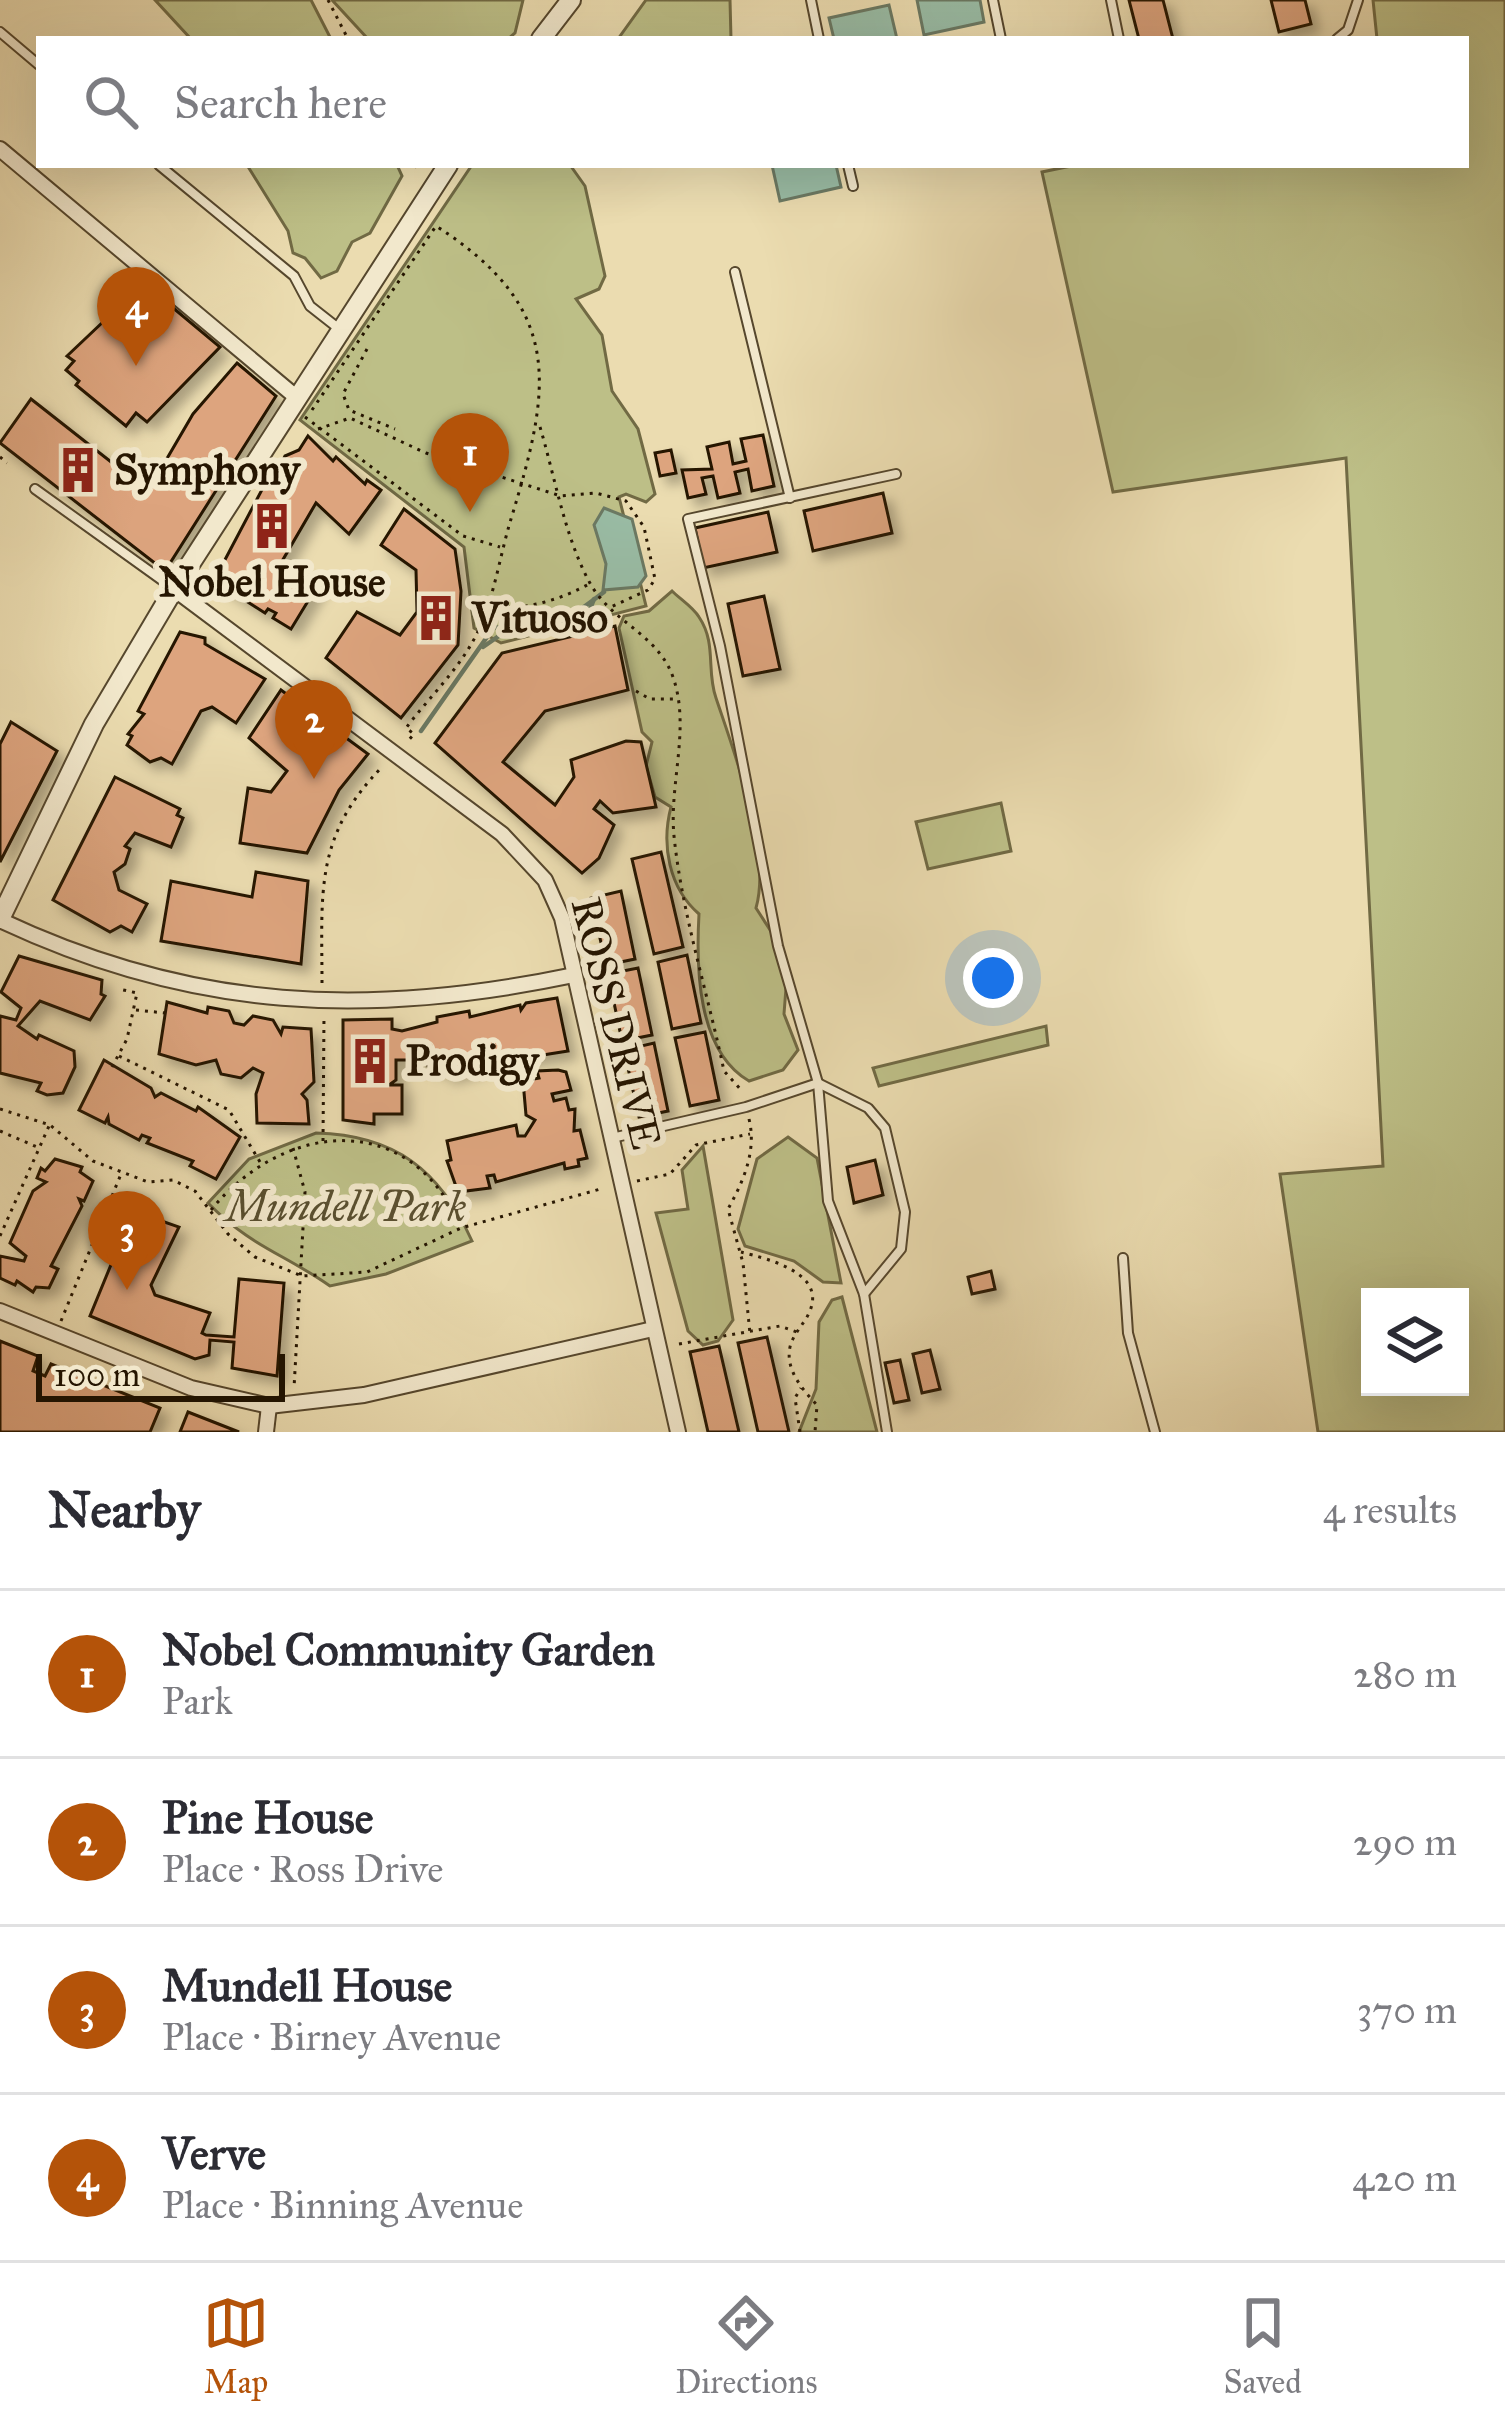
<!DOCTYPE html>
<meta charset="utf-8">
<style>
body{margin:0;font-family:"IM FELL Great Primer",serif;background:#f2f2f3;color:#2b2b33}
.controls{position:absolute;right:36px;bottom:36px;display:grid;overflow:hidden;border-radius:0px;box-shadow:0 12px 48px #0002}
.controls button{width:108px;height:108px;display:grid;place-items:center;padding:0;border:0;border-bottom:3px solid #e1e1e2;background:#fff;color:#2b2b33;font:60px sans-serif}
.scale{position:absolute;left:36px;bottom:30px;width:249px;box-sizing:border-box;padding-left:12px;border:6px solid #251501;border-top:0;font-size:33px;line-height:42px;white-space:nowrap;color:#251501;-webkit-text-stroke:9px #f2e8cc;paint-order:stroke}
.you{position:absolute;left:993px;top:978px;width:42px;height:42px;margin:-30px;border:9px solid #fff;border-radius:50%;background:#1a73e8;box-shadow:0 0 0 18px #1a73e833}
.badge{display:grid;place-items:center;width:78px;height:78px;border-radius:50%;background:#b45309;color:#fff;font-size:39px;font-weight:700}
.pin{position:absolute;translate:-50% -99px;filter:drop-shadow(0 3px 6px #0008)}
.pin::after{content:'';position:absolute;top:63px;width:42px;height:36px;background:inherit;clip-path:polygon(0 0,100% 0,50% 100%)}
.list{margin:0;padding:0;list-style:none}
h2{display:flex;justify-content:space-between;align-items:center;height:156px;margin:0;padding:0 48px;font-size:51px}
h2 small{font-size:39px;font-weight:400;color:#7c7c81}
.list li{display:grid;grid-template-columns:78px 1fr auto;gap:36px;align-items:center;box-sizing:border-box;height:168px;padding:0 48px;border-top:3px solid #e1e1e2}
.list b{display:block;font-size:45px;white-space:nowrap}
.list p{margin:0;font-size:39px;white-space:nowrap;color:#7c7c81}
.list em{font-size:39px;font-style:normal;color:#7c7c81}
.icon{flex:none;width:66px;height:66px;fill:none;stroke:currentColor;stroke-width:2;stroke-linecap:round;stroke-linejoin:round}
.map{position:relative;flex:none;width:1505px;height:1432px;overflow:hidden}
.search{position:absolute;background:#fff;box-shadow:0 12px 48px #0002;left:36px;right:36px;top:36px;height:132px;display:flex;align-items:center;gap:30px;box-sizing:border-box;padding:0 42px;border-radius:0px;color:#7c7c81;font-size:45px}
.sheet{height:828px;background:#fff}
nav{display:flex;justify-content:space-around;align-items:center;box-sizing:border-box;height:168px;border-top:3px solid #e1e1e2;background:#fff;font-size:33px;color:#7c7c81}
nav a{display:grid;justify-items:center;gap:6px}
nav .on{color:#b45309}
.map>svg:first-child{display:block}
.green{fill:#bdbf87;stroke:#716a44;stroke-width:3;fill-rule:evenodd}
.water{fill:#99bca5;stroke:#6b7963;stroke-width:3}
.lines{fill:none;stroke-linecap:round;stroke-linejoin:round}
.stream{stroke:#6b7963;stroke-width:4.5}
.building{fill:#dda47e;stroke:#251501;stroke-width:3;filter:url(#shadow)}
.service-casing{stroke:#56472d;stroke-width:12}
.minor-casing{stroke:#56472d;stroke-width:18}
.tertiary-casing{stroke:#56472d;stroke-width:22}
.path{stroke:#251501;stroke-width:3;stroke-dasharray:3 6;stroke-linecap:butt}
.service{stroke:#f2e8cc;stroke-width:8}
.minor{stroke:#f2e8cc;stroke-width:14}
.tertiary{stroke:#f2e8cc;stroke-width:18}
.labels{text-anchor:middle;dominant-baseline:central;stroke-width:12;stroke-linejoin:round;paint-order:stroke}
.poi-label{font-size:42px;font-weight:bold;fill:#251501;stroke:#f2e8cc;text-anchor:start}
.street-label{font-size:42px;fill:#251501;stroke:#f2e8cc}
.park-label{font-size:42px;font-style:italic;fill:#5a5030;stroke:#f2e8cc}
</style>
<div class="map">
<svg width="1505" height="1432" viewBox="0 0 1505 1432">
<defs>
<filter id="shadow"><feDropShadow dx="8" dy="8" stdDeviation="6" flood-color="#0004"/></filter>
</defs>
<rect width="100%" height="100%" fill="#ebdcb0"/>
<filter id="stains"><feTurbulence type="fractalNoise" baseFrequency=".00167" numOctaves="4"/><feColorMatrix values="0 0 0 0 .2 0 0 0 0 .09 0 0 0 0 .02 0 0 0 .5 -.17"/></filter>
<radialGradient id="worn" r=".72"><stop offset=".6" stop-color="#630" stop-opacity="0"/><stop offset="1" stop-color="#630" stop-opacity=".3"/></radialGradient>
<g class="green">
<polygon points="155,0 311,0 331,39 191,39"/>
<polygon points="332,0 523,0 515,33 508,39 368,39"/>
<polygon points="646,0 730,0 731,39 618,39"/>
<path d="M1373 0H1505V1432H1318L1280 1174 1383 1166 1346 458 1113 492 1042 172 1076 165H1466V39H1377ZM1370 1297H1460V1387H1370Z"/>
<polygon points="247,165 397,165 402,176 370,233 352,242 337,271 321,278 305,258 293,253 288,231"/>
<polygon points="472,165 570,165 585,186 605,276 599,289 576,299 602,335 612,391 638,429 655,494 646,502 626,494 619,497 646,606 501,643 474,628 464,547 300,420"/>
<path d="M672 591C680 599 693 607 699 617 717 644 706 670 716 698 734 752 772 852 756 908L772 933 786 988 784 1014 798 1050 783 1070 749 1081C697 1051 696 967 699 914 669 888 661 845 671 807L655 797 646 766 652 742 642 732 619 628 624 616 649 611Z"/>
<polygon points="1001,803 1011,851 928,869 916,822"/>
<polygon points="1046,1026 1048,1045 879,1086 873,1068"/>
<path d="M316 1133C395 1135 440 1170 472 1241L386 1274 330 1286C283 1253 251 1247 208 1203L249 1159Z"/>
<polygon points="788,1137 817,1158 841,1283 823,1282 794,1261 745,1246 738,1229 757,1159"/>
<polygon points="703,1146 733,1320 718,1341 703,1345 688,1331 656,1213 688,1209 682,1170"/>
<polygon points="842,1297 877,1432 799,1432 816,1389 819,1322 832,1300"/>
</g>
<g class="water">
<polygon points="917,0 980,0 984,22 924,35"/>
<polygon points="889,5 897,39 834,39 829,18"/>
<polygon points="772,165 836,165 841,187 780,201"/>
<polygon points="604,508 632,519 646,576 638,587 603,590 606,564 594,525"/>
</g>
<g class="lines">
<g class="stream">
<polyline points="573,620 587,617 594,599"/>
<polyline points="483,647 506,631"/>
<path d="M421 731 494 627C547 638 565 621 604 592"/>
</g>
</g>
<g class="building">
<polygon points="1129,0 1163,0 1173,39 1139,39"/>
<polygon points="1271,0 1305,0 1311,24 1279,32"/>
<polygon points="160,297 220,347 147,422 136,413 126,426 76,385 79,381 66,370 74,361 67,356 123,303 142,319"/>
<polygon points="237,363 276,396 165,571 0,443 31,399 148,491 193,414"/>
<polygon points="763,435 774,486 752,491 748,469 735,472 740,493 718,498 713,476 702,478 706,494 688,498 682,470 712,469 707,447 729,442 733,464 746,461 741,439"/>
<polygon points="308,436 333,461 336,457 365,484 367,480 381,490 349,534 316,503 281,563 319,583 291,629 273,618 276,613 268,609 265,613 221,585 218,573 266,482 271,485 285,456 299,450"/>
<polygon points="671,450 676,473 660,476 655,453"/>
<polygon points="883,493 892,533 813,551 804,511"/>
<polygon points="404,509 455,549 461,591 458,645 401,718 326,658 357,612 400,635 417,612 416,570 381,545"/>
<polygon points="768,512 777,552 703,568 695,528"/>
<polygon points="764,596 780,669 743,676 728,604"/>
<polygon points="615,626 628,690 545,711 503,762 555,805 574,777 571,760 626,741 641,742 656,807 613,813 600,801 594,809 614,825 599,858 582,873 435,743 502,653"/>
<polygon points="180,632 205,638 205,644 265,679 236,723 212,707 201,711 172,764 161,758 150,762 127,745 132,736 128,734 144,714 138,711"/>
<polygon points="281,690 368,754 339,790 307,853 240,843 248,788 271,792 287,771 249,738"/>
<polygon points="11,722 57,751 0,862 0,744"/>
<polygon points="115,777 180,809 177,815 183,818 171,847 135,833 125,846 130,849 125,864 114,872 119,890 147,904 132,932 121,926 110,932 53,900"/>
<polygon points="661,852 683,947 654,954 632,859"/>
<polygon points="256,872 308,881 301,964 161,941 171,881 252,897"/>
<polygon points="621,891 635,959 606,965 591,898"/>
<polygon points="687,955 701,1023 672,1029 658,962"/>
<polygon points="19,956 102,980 101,994 105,996 90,1020 40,1001 18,1026 37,1039 39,1035 74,1051 75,1067 63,1093 47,1095 37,1091 41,1083 0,1073 0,1016 16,1020 21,1008 1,992"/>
<polygon points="638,968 652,1035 622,1041 608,974"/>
<polygon points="557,998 568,1051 486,1064 485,1059 477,1060 478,1066 446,1075 445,1068 428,1066 427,1060 396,1060 396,1080 389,1085 402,1085 402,1114 374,1114 374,1124 343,1120 343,1020 392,1019 392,1029 402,1031 437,1022 437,1017 469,1011 470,1017 520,1005 521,1010 526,1003"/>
<polygon points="167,1002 207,1013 208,1007 229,1011 234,1023 244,1025 253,1016 273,1020 281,1034 283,1027 311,1029 314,1082 302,1094 307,1100 309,1124 257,1123 256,1094 263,1073 253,1068 241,1078 221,1074 216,1060 196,1065 159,1054"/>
<polygon points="705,1032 719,1100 690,1106 675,1038"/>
<polygon points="654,1043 668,1111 639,1117 624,1050"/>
<polygon points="104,1060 151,1088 155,1097 161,1093 196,1111 198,1107 240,1137 216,1179 190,1166 193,1161 147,1143 150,1138 142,1135 139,1140 109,1124 108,1117 105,1123 79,1110"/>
<polygon points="558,1070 566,1072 571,1090 552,1094 554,1101 566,1098 569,1110 575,1109 574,1131 580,1130 587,1158 578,1160 579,1166 565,1169 564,1163 496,1182 494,1175 487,1176 490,1188 458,1192 447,1161 451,1160 447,1141 516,1125 518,1136 525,1136 535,1120 526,1115 523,1081 539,1078 537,1071"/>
<polygon points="55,1159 82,1167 80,1172 93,1181 84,1201 79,1199 82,1206 51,1266 58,1269 49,1288 36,1287 33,1292 17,1281 15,1285 0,1278 0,1256 24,1261 26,1256 10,1243 33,1191 46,1182 37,1178 41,1168 45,1171"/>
<polygon points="875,1160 883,1195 854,1203 847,1167"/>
<polygon points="133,1211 179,1227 151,1285 155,1295 210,1313 202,1333 206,1335 234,1337 239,1279 284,1283 277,1376 232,1368 234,1342 210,1340 209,1355 195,1359 90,1316"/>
<polygon points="991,1271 995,1289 972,1294 968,1277"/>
<polygon points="767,1337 789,1432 758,1432 738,1343"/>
<polygon points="0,1341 38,1356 33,1371 45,1376 51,1364 160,1408 150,1432 0,1432"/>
<polygon points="719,1346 739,1432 708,1432 690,1352"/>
<polygon points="930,1350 940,1389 922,1393 913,1354"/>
<polygon points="900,1360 909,1400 894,1403 885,1363"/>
<polygon points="188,1412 239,1432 180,1432"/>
</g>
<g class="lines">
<defs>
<g id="service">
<polyline points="811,0 819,39"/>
<polyline points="993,0 1001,39"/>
<polyline points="1111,0 1119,39"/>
<polyline points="0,32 39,65"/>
<polyline points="1337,39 1348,30 1358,0"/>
<polyline points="159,165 294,276 310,306 338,328"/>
<polyline points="848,165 853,186"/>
<polyline points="735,272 790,498"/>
<polyline points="35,489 173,588"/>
<polyline points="612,1138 746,1107 818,1083 868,1108 885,1128 905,1212 901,1249 864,1294"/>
<polyline points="1123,1258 1128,1333 1155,1432"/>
<polyline points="887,1432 864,1294 828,1201 818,1083 778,946 720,646 688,519 896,474"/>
</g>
<g id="minor">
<polyline points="0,149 296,397"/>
<polyline points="174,589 502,834 545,880 562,918 678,1432"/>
<path d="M0 920C193 1011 368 1018 574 975"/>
<polyline points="0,1311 191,1388 269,1406 364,1395 653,1329"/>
<polyline points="266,1432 269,1406"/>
</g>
<g id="tertiary">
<polyline points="541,39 571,0"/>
<polyline points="0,919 94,724 174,589 448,165"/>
</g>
</defs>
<use href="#service" class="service-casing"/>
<use href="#minor" class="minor-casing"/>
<use href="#tertiary" class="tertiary-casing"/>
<g class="path">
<polyline points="328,0 348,39"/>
<polyline points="416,165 417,169"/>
<polyline points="367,349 343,394 349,410 395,429"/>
<path d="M312 410 436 226C566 309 551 388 511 519 499 558 493 606 473 641 456 672 427 700 406 728L414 734 407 742"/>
<polyline points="305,417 463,536 500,547"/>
<path d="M540 427C555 477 565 539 591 585 614 624 660 635 674 680 690 730 669 785 674 836 682 914 708 994 724 1071L743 1092"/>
<polyline points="318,429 350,418 426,453 561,496 596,493 626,501 644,527 655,579 648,590 611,607"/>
<polyline points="0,457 7,463"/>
<path d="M489 605C520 613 562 599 589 584"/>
<polyline points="636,691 650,699 674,699"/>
<path d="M322 983C322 892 314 836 383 766"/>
<polyline points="136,1010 165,1013"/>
<polyline points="119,1056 229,1110 260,1162"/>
<polyline points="112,1067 127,1039 137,993 119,989"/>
<polyline points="0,1109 50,1125 93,1161 148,1182 173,1180 195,1191 228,1234 255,1257 302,1276 367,1272 461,1228 604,1188"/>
<path d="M749 1119C757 1151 743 1182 728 1209L743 1263 750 1334"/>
<polyline points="0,1131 37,1147"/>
<polyline points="323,1141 324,1016"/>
<polyline points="293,1148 305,1192 294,1388"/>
<polyline points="637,1181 670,1174 696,1145 750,1134"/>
<path d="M211 1210C283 1122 408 1108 460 1225"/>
<polyline points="0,1236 49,1126"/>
<path d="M741 1252C768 1259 828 1273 809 1313 804 1324 793 1334 790 1347 785 1370 803 1390 817 1405L815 1432"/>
<polyline points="61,1321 121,1174"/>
<polyline points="679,1344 780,1326 797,1332"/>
<polyline points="800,1432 795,1398 801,1388"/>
</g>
<use href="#service" class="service"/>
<use href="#minor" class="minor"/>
<use href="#tertiary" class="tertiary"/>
</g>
<defs>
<symbol id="building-bare" viewBox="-9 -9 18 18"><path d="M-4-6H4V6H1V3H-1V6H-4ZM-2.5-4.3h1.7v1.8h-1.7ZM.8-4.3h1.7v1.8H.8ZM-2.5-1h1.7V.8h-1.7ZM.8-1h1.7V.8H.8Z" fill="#8f2418" stroke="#f2e8cc" stroke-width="2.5" paint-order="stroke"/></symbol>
</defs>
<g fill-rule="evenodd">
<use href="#building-bare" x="45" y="437" width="66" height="66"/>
<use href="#building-bare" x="239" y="493" width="66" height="66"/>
<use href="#building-bare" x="403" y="585" width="66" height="66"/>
<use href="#building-bare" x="337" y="1028" width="66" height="66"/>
</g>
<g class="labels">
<g class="poi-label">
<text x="114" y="470">Symphony</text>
<text x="272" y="582" text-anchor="middle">Nobel House</text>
<text x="472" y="618">Vituoso</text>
<text x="406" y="1061">Prodigy</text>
</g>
<g class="street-label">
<text transform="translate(616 1023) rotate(76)">ROSS DRIVE</text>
</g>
<g class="park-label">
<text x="346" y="1207">Mundell Park</text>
</g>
</g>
<rect width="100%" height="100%" filter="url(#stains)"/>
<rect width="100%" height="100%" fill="url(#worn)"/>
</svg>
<div class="controls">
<button><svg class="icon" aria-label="layers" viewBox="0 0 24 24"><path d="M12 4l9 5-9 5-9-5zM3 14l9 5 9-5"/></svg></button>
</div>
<div class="scale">100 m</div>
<div class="you"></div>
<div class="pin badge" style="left:470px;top:512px">1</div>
<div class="pin badge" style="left:314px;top:779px">2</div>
<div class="pin badge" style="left:127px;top:1290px">3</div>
<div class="pin badge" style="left:136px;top:366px">4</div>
<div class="search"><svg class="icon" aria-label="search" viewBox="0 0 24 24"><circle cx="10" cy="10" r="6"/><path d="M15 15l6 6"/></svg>Search here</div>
</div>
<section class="sheet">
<h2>Nearby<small>4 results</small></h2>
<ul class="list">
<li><span class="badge">1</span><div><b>Nobel Community Garden</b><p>Park</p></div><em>280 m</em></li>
<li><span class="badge">2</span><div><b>Pine House</b><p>Place · Ross Drive</p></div><em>290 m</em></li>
<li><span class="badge">3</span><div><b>Mundell House</b><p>Place · Birney Avenue</p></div><em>370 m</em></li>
<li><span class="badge">4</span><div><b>Verve</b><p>Place · Binning Avenue</p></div><em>420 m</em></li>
</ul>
</section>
<nav>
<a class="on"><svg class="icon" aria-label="map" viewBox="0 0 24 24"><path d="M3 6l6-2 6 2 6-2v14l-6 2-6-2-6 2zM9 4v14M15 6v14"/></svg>Map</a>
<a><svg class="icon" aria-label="directions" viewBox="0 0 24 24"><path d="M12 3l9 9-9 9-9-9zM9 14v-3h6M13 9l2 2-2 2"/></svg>Directions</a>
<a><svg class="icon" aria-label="saved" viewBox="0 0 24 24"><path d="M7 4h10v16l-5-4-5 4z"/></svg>Saved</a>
</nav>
